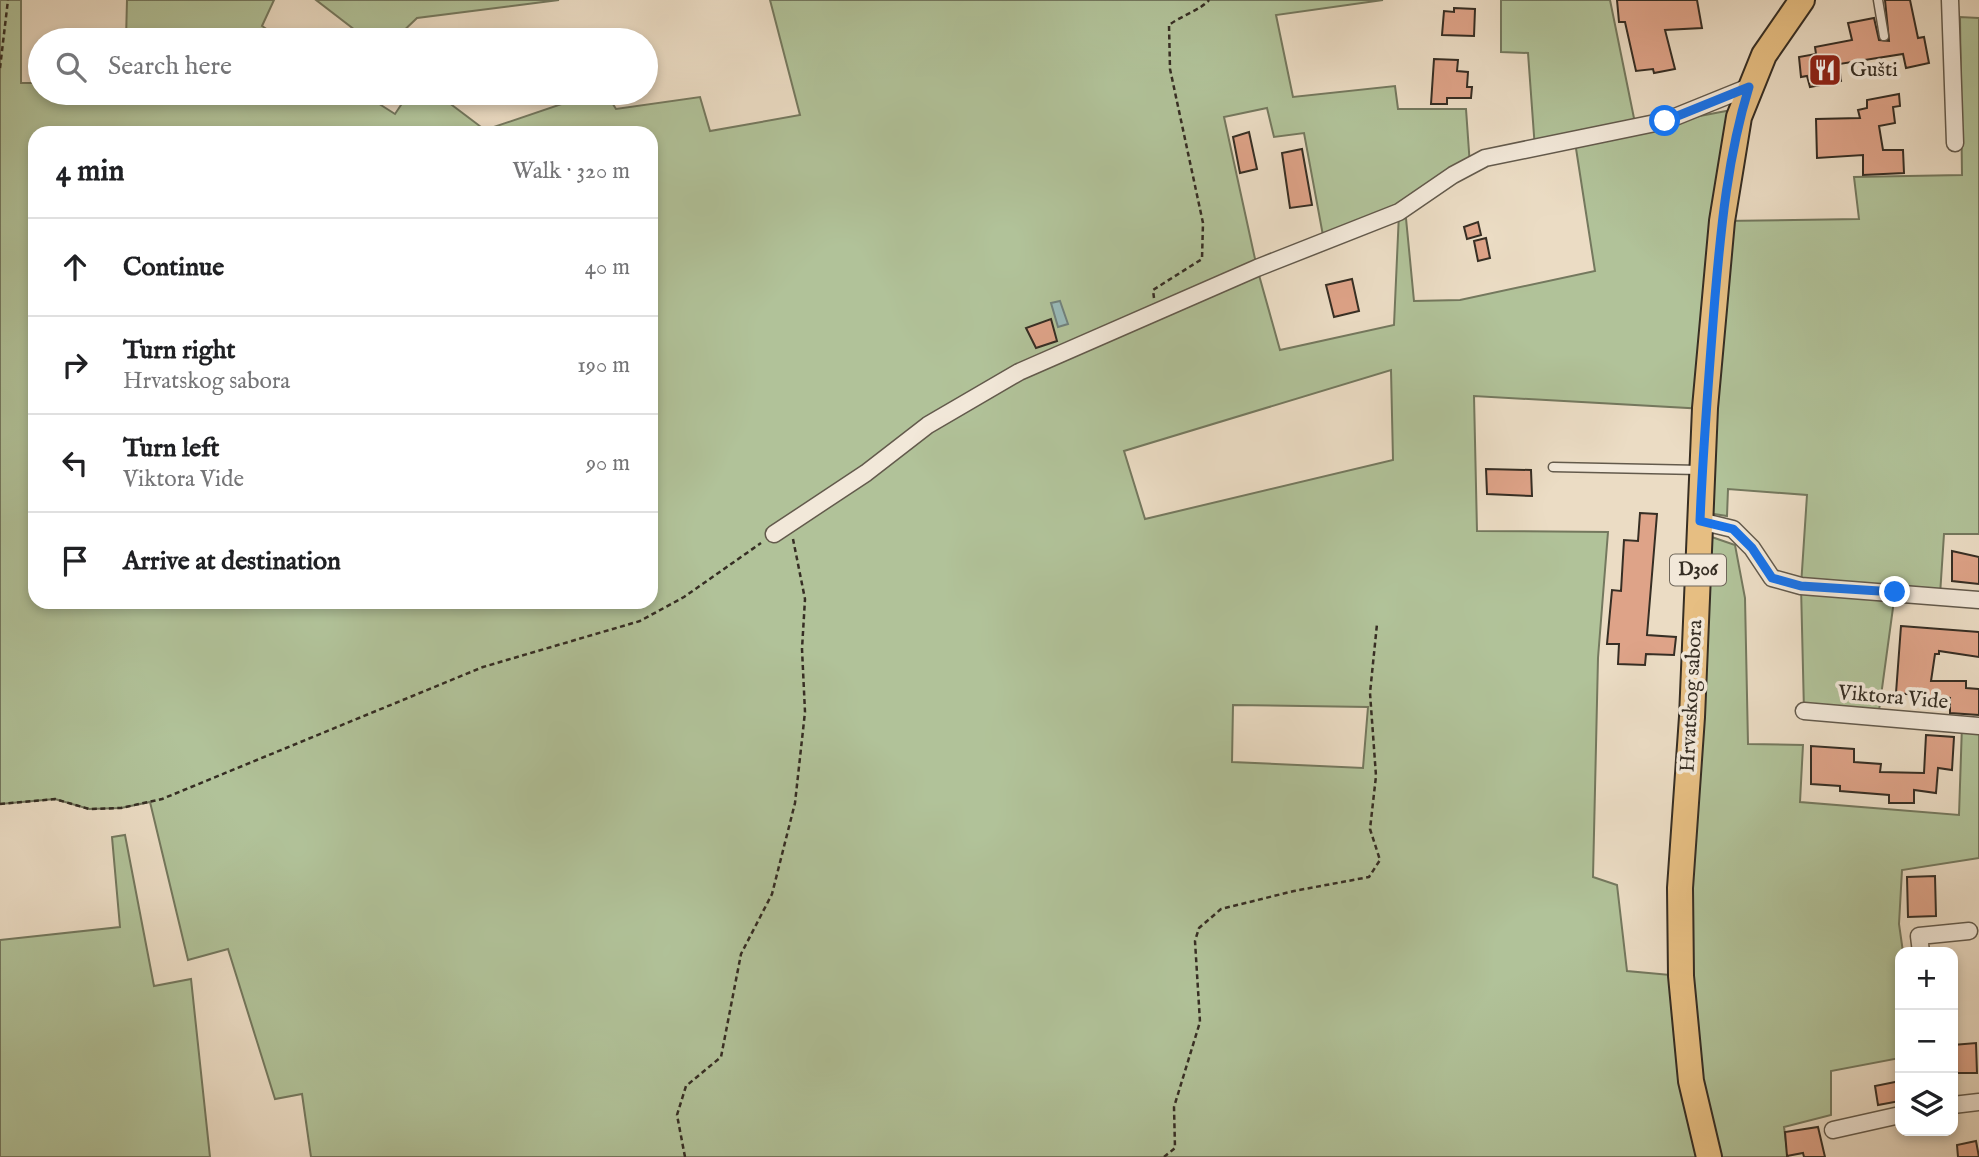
<!DOCTYPE html>
<meta charset="utf-8">
<style>
body{margin:0;font-family:"IM FELL English",serif;background:#f2f2f2;color:#202124}
.controls{position:absolute;right:21px;bottom:21px;display:grid;overflow:hidden;border-radius:14px;box-shadow:0 4px 10px #0003}
.controls button{width:63px;height:63px;display:grid;place-items:center;padding:0;border:0;border-bottom:2px solid #e0e0e0;background:#fff;color:#202124;font:35px sans-serif}
.stop{position:absolute;width:21px;height:21px;margin:-16px;border:5px solid #1a73e8;border-radius:50%;background:#fff}
.stop.end{background:#1a73e8;border-color:#fff;box-shadow:0 2px 7px #0008}
.list{margin:0;padding:0;list-style:none}
h2{display:flex;justify-content:space-between;align-items:center;height:91px;margin:0;padding:0 28px;font-size:30px}
h2 small{font-size:23px;font-weight:400;color:#757577}
.list li{display:grid;grid-template-columns:46px 1fr auto;gap:21px;align-items:center;box-sizing:border-box;height:98px;padding:0 28px;border-top:2px solid #e0e0e0}
.list b{display:block;font-size:26px;white-space:nowrap}
.list p{margin:0;font-size:23px;white-space:nowrap;color:#757577}
.list em{font-size:23px;font-style:normal;color:#757577}
.icon{flex:none;width:38px;height:38px;fill:none;stroke:currentColor;stroke-width:2;stroke-linecap:round;stroke-linejoin:round}
.map{position:relative;flex:none;width:1979px;height:1157px;overflow:hidden}
.search{position:absolute;background:#fff;box-shadow:0 4px 10px #0003;left:28px;top:28px;width:630px;height:77px;display:flex;align-items:center;gap:18px;box-sizing:border-box;padding:0 24px;border-radius:38px;color:#757577;font-size:26px}
.panel{position:absolute;background:#fff;box-shadow:0 4px 10px #0003;left:28px;top:126px;width:630px;height:483px;border-radius:21px}
.map>svg:first-child{display:block}
.green{fill:#b1c299;stroke:#74785e;stroke-width:2;fill-rule:evenodd}
.water{fill:#99bab9;stroke:#71827d;stroke-width:2}
.building{fill:#dea388;stroke:#362e24;stroke-width:2}
.lines{fill:none;stroke-linecap:round;stroke-linejoin:round}
.lane-casing{stroke:#635a4c;stroke-width:11}
.street-casing{stroke:#635a4c;stroke-width:19}
.primary-casing{stroke:#362e24;stroke-width:28}
.path{stroke:#362e24;stroke-width:2.5;stroke-dasharray:5 3.5;stroke-linecap:butt}
.lane{stroke:#f2e8d9;stroke-width:8}
.street{stroke:#f2e8d9;stroke-width:16}
.primary{stroke:#e6be82;stroke-width:24}
.route{stroke:#1a73e8;stroke-width:9}
.labels{text-anchor:middle;dominant-baseline:central;stroke-width:7;stroke-linejoin:round;paint-order:stroke}
.shield{fill:#f2e8d9;stroke:#6e665a;stroke-width:2}
.shield-label{font-size:19px;font-weight:bold;fill:#362e24}
.poi-label{font-size:21px;fill:#362e24;stroke:#f2e8d9;text-anchor:start}
.street-label{font-size:21px;fill:#362e24;stroke:#f2e8d9}
</style>
<div class="map">
<svg width="1979" height="1157" viewBox="0 0 1979 1157">
<rect width="100%" height="100%" fill="#ebdcc4"/>
<filter id="stains"><feTurbulence type="fractalNoise" baseFrequency=".00286" numOctaves="4"/><feColorMatrix values="0 0 0 0 .2 0 0 0 0 .09 0 0 0 0 .02 0 0 0 .5 -.17"/></filter>
<radialGradient id="worn" r=".72"><stop offset=".6" stop-color="#630" stop-opacity="0"/><stop offset="1" stop-color="#630" stop-opacity=".3"/></radialGradient>
<g class="green">
<path d="M0 0H21V83H40V93H362L395 114 409 93H436L485 130 594 93H606L616 109 700 97 710 131 800 115 770 0H1383L1276 15 1293 97 1395 86 1398 109H1466L1470 166 1405 208 1414 301 1460 300 1595 271 1575 142 1535 149 1528 53 1501 52V0H1610L1636 128 1742 108 1723 221 1859 219 1854 177 1962 175 1960 17 1979 18V534H1944L1940 595 1895 593 1878 718 1804 711 1801 586 1807 495 1728 489 1727 516 1701 512 1705 409 1474 396 1477 531 1608 532 1598 658 1593 877 1617 885 1627 971 1681 976 1700 533 1735 545 1745 598 1748 744 1803 745 1800 802 1959 815 1962 725 1979 726V858L1902 870 1899 924 1903 952H1900V1058L1831 1071V1115L1784 1127 1788 1157H311L302 1094 275 1099 228 949 188 960 150 802 121 808 89 809 55 799 0 804ZM1267 108 1274 137 1304 133 1324 241 1399 213 1394 325 1280 350 1257 268 1224 117ZM35 133H651V602H35ZM1391 370 1393 460 1145 519 1124 451ZM1233 705 1368 707 1363 768 1232 762Z"/>
<polygon points="127,0 274,0 262,26 283,40 126,40"/>
<polygon points="316,0 559,0 417,18 394,40 368,40"/>
<polygon points="125,835 154,986 191,979 210,1157 0,1157 0,940 120,927 112,837"/>
</g>
<polygon class="water" points="1060,301 1068,324 1058,327 1051,303"/>
<g class="building">
<polygon points="1617,0 1697,0 1702,28 1665,30 1675,69 1654,73 1653,69 1636,71 1625,22 1619,22"/>
<polygon points="1885,0 1910,0 1918,38 1924,37 1929,63 1906,68 1903,54 1839,64 1841,81 1810,87 1807,76 1801,77 1799,57 1816,54 1815,47 1852,40 1848,23 1874,18 1879,40 1889,41"/>
<polygon points="1454,8 1475,9 1474,36 1442,35 1444,11 1454,12"/>
<polygon points="1434,59 1458,60 1457,71 1468,72 1467,87 1472,87 1471,98 1447,98 1447,104 1431,104"/>
<polygon points="1899,94 1900,106 1893,107 1895,123 1879,126 1883,150 1903,150 1904,173 1863,175 1863,155 1817,158 1816,119 1860,118 1858,110 1867,108 1867,100"/>
<polygon points="1249,132 1257,169 1240,173 1233,137"/>
<polygon points="1302,149 1312,205 1290,208 1282,153"/>
<polygon points="1478,222 1481,235 1467,239 1464,227"/>
<polygon points="1486,238 1490,258 1478,261 1474,241"/>
<polygon points="1352,279 1359,311 1334,317 1326,285"/>
<polygon points="1051,319 1057,341 1036,348 1026,328"/>
<polygon points="1486,469 1531,470 1532,496 1487,494"/>
<polygon points="1640,513 1657,514 1647,635 1676,637 1674,655 1646,654 1645,665 1618,664 1619,644 1607,644 1612,590 1621,591 1624,540 1638,541"/>
<polygon points="1952,551 1979,557 1979,584 1952,581"/>
<polygon points="1901,626 1979,632 1979,657 1939,651 1939,654 1935,654 1931,681 1966,681 1966,688 1979,689 1979,715 1950,713 1950,698 1896,693"/>
<polygon points="1926,735 1954,737 1952,770 1938,768 1936,793 1914,790 1914,803 1889,803 1889,795 1840,791 1840,786 1811,784 1811,746 1854,749 1854,762 1881,764 1880,772 1924,773"/>
<polygon points="1935,876 1936,916 1908,917 1907,877"/>
<polygon points="1976,1043 1977,1073 1953,1073 1953,1045"/>
<polygon points="1900,1081 1900,1101 1878,1105 1875,1086"/>
<polygon points="1818,1127 1825,1157 1804,1157 1803,1153 1787,1156 1785,1132"/>
<polygon points="1976,1141 1979,1157 1958,1157 1957,1145"/>
</g>
<g class="lines">
<defs>
<g id="lane">
<polyline points="1878,0 1884,36"/>
<polyline points="1553,467 1700,470"/>
</g>
<g id="street">
<polyline points="1950,0 1955,143"/>
<polyline points="1700,521 1733,529 1752,548 1772,578 1801,586 1979,600"/>
<polyline points="774,534 866,473 928,425 1019,372 1257,268 1399,212 1453,175 1485,158 1665,121 1749,87"/>
<polyline points="1804,711 1979,726"/>
<polyline points="1921,952 1919,936 1969,931"/>
<polyline points="1953,1105 1979,1102"/>
<polyline points="1833,1130 1900,1115"/>
</g>
<polyline id="primary" points="1709,1157 1691,1081 1681,976 1680,888 1692,717 1705,408 1722,221 1739,117 1764,55 1802,0"/>
</defs>
<use href="#lane" class="lane-casing"/>
<use href="#street" class="street-casing"/>
<use href="#primary" class="primary-casing"/>
<g class="path">
<polyline points="0,68 8,0"/>
<path d="M1154 298 1153 290 1202 259 1203 223 1170 69 1169 25C1181 16 1202 9 1209 0"/>
<polyline points="0,804 55,799 89,809 121,808 162,799 483,667 640,621 684,597 761,543"/>
<polyline points="685,1157 677,1115 686,1086 721,1057 741,954 772,894 795,803 805,712 802,649 805,599 793,539"/>
<polyline points="1164,1157 1175,1148 1174,1107 1200,1022 1195,941 1199,928 1221,909 1294,891 1369,877 1380,860 1370,829 1376,776 1370,693 1377,624"/>
</g>
<use href="#lane" class="lane"/>
<use href="#street" class="street"/>
<use href="#primary" class="primary"/>
</g>
<g class="lines">
<path class="route" d="M1665 121 1749 87C1728 155 1721 227 1715 297 1709 372 1703 446 1700 521L1733 529 1752 548 1772 578 1801 586 1895 592"/>
</g>
<defs>
<symbol id="restaurant-square" viewBox="-11 -11 22 22"><rect x="-9" y="-9" width="18" height="18" rx="4" fill="#8f2418" stroke="#f2e8d9"/><path d="M-5-6h1v4h1v-4h1v4h1v-4h1v5L-1.5 .5V6h-2V.5L-5-1ZM5-6V6H3V1.5H1.5Q1.5-4 5-6Z" fill="#fff"/></symbol>
</defs>
<g fill-rule="evenodd">
<use href="#restaurant-square" x="1806" y="51" width="38" height="38"/>
</g>
<g class="labels">
<rect class="shield" x="1670" y="554.5" width="56" height="31" rx="5"/>
<g class="shield-label">
<text x="1698" y="570">D306</text>
</g>
<g class="poi-label">
<text x="1850" y="70">Gušti</text>
</g>
<g class="street-label">
<text transform="translate(1692 696) rotate(-87)">Hrvatskog sabora</text>
<text transform="translate(1893 698) rotate(5)">Viktora Vide</text>
</g>
</g>
<rect width="100%" height="100%" filter="url(#stains)"/>
<rect width="100%" height="100%" fill="url(#worn)"/>
</svg>
<div class="controls">
<button>+</button>
<button>−</button>
<button><svg class="icon" aria-label="layers" viewBox="0 0 24 24"><path d="M12 4l9 5-9 5-9-5zM3 14l9 5 9-5"/></svg></button>
</div>
<div class="stop" style="left:1665px;top:121px"></div>
<div class="stop end" style="left:1895px;top:592px"></div>
<div class="search"><svg class="icon" aria-label="search" viewBox="0 0 24 24"><circle cx="10" cy="10" r="6"/><path d="M15 15l6 6"/></svg>Search here</div>
<section class="panel">
<h2>4 min<small>Walk · 320 m</small></h2>
<ul class="list">
<li><svg class="icon" aria-label="ahead" viewBox="0 0 24 24"><path d="M12 20V5M6 11l6-6 6 6"/></svg><div><b>Continue</b></div><em>40 m</em></li>
<li><svg class="icon" aria-label="right" viewBox="0 0 24 24"><path d="M7 20v-9h11M14 6l5 5-5 5"/></svg><div><b>Turn right</b><p>Hrvatskog sabora</p></div><em>190 m</em></li>
<li><svg class="icon" aria-label="left" viewBox="0 0 24 24"><path d="M17 20v-9H6M10 6l-5 5 5 5"/></svg><div><b>Turn left</b><p>Viktora Vide</p></div><em>90 m</em></li>
<li><svg class="icon" aria-label="arrive" viewBox="0 0 24 24"><path d="M6 21V4h12l-3 4 3 4H6"/></svg><div><b>Arrive at destination</b></div></li>
</ul>
</section>
</div>
